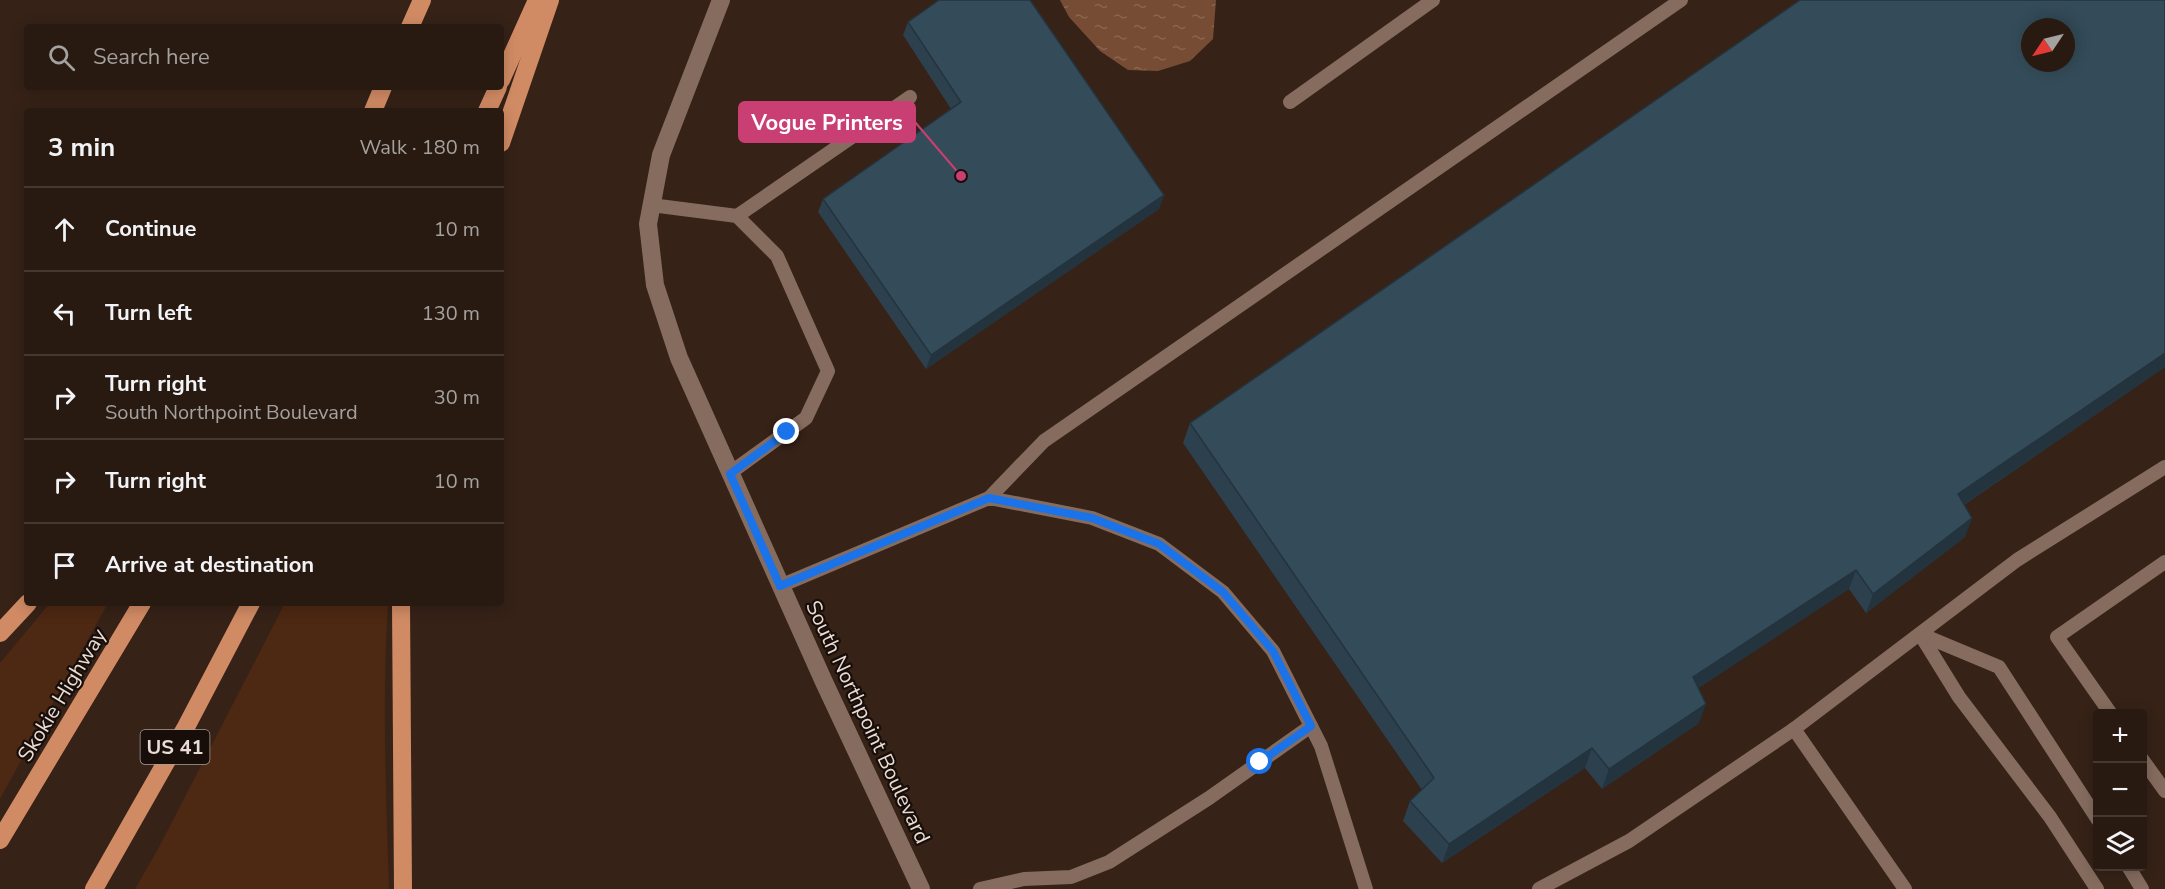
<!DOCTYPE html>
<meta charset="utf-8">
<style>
body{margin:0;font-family:"Nunito Sans",sans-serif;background:#34271f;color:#f1f3f6}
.controls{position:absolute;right:18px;bottom:18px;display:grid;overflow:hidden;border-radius:6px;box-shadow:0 3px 15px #0003}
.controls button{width:54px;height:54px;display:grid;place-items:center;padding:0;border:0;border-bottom:2px solid #443831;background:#281a11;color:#f1f3f6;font:30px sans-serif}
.compass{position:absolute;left:2021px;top:18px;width:54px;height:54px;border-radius:50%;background:#281a11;box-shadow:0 3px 15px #0003;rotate:235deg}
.stop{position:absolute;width:18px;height:18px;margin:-14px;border:4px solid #1a73e8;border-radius:50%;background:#fff}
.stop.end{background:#1a73e8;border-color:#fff;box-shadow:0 2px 6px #0008}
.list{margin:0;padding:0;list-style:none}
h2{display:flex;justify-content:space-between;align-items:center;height:78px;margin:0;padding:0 24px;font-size:26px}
h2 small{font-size:20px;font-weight:400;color:#a5a19f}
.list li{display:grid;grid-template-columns:39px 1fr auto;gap:18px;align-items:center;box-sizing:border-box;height:84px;padding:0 24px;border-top:2px solid #443831}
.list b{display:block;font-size:22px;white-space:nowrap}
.list p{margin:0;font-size:20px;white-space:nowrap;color:#a5a19f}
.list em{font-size:20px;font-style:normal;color:#a5a19f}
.icon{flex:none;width:33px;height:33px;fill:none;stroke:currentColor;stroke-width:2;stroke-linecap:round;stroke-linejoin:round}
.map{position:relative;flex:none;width:2165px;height:889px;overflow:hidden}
.search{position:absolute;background:#281a11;box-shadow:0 3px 15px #0003;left:24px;top:24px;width:480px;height:66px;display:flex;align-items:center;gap:15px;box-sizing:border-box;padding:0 21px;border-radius:6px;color:#a5a19f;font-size:22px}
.panel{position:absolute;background:#281a11;box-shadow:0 3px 15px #0003;left:24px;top:108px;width:480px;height:498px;border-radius:6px}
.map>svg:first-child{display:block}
.grass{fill:#4d2812}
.water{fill:url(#water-ripples)}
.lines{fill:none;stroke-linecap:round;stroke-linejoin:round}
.lane{stroke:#856c5f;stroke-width:14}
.secondary{stroke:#856c5f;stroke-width:18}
.highway{stroke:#d18b64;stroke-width:18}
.wall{fill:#2d404d}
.shaded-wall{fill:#24343e}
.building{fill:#344b59;stroke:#24343e;stroke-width:1.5;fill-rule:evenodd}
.route{stroke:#1a73e8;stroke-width:8}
.labels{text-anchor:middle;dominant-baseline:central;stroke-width:4.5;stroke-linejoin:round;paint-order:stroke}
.shield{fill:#170e09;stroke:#ab9e98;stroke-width:1.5}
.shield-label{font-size:20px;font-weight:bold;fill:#eadcd5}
.street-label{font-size:21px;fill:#eadcd5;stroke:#170e09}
.leader{fill:none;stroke:#ca3f73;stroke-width:2}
.callout-dot{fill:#ca3f73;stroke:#170e09;stroke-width:2}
.callout{fill:#ca3f73;stroke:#ca3f73;stroke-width:2}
.callout-label{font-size:22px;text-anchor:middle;font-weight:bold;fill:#fff}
</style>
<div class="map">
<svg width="2165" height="889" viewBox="0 0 2165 889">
<defs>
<pattern id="water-ripples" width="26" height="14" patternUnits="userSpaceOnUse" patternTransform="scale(1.5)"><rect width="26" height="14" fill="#774c34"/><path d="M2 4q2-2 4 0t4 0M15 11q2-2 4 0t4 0" fill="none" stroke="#8a6550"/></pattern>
</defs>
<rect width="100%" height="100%" fill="#362217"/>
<g class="grass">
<polygon points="50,603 108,603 0,799 0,663"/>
<path d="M285 603H388C382 698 386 794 389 889H135L159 847Z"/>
</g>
<polygon class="water" points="1060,0 1216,0 1213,39 1190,61 1158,71 1128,70 1100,51 1069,17"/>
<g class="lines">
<g class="lane">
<polyline points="1290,102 1433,0"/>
<polyline points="651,205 737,216 777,256 828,371 806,418 730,473"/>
<polyline points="737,216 910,97"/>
<polyline points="989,498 1044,441 1681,0"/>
<polyline points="780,586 989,498 1092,518 1159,544 1223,592 1273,651 1321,746 1366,889"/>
<polyline points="2111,714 2057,637 2165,562"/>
<polyline points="1794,729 1905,889"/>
<polyline points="2142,759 2165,791"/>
<polyline points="2128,866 2142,889"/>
<polyline points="980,889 1024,879 1071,877 1109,862 1209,798 1311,726"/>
<polyline points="1539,889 1629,841 1794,729 2017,560 2165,467"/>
<polyline points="2097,889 2050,817 1959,697 1920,634 1999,667 2098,820"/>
</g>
<polyline class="secondary" points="721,0 661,155 648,224 655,285 679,358 824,682 921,889"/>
<g class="highway">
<polyline points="410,27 422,0"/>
<polyline points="501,80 537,0"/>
<polyline points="373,111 383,87"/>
<polyline points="487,111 498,87"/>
<polyline points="501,143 550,0"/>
<polyline points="401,603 403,889"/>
<polyline points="0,633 28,603"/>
<polyline points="0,840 142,603"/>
<polyline points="94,889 186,727 251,603"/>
</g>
</g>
<g class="wall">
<polygon points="908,22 1164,195 1159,209 926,369 818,212 823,199 951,109 903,35"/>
<polygon points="2165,367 1964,505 1965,537 1866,613 1849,589 1698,688 1699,723 1602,789 1585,768 1442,863 1403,821 1410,801 1422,790 1183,443 1190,423"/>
</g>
<g class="shaded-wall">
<polygon points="1164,195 1159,209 926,369 931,355"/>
<polygon points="2165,353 2165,367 1950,514 1958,494"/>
<polygon points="1972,518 1965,537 1866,613 1873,594"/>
<polygon points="1856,570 1849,589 1685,697 1693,677"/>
<polygon points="1706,704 1699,723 1602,789 1609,769"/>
<polygon points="1592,748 1585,768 1442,863 1449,844"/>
</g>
<g class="building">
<polygon points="939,0 1030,0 1164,195 931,355 823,199 961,102 908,22"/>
<path d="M1800 0H2165V353L1958 494 1972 518 1873 594 1856 570 1693 677 1706 704 1609 769 1592 748 1449 844 1410 801 1434 778 1190 423ZM2030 27H2066V63H2030Z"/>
</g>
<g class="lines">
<polyline class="route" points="787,432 730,474 780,586 989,498 1092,518 1159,544 1223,592 1273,651 1311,726 1260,762"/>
</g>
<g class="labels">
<rect class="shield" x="140.5" y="730" width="69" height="34" rx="4.5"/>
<g class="shield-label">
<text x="175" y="747">US 41</text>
</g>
<g class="street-label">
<text transform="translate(62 695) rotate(-59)">Skokie Highway</text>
<text transform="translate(868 722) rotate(65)">South Northpoint Boulevard</text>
</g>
</g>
<path class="leader" d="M961 176L915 122"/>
<circle class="callout-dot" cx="961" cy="176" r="6"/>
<rect class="callout" x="739" y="102" width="176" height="40" rx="6"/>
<g class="callout-label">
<text x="827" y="130">Vogue Printers</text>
</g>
</svg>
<div class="controls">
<button>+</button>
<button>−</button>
<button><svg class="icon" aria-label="layers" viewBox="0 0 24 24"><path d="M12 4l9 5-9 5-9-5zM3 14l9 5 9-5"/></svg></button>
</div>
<svg class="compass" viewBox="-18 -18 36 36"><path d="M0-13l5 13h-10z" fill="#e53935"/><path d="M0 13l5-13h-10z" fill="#a5a19f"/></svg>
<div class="stop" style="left:1260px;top:762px"></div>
<div class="stop end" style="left:787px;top:432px"></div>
<div class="search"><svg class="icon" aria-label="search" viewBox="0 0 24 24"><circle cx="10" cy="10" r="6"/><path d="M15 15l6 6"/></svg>Search here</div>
<section class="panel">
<h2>3 min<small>Walk · 180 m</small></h2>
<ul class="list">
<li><svg class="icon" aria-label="ahead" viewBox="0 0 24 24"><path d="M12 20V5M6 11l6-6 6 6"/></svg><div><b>Continue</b></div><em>10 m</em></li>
<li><svg class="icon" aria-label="left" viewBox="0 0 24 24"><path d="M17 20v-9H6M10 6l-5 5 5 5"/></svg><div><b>Turn left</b></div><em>130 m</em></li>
<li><svg class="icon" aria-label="right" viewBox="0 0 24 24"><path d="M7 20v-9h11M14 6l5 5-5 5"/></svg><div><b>Turn right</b><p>South Northpoint Boulevard</p></div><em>30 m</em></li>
<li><svg class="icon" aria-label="right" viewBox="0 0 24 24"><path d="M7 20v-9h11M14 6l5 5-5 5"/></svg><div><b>Turn right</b></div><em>10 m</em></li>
<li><svg class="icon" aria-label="arrive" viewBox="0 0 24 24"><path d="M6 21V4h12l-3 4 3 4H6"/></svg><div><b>Arrive at destination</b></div></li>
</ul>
</section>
</div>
